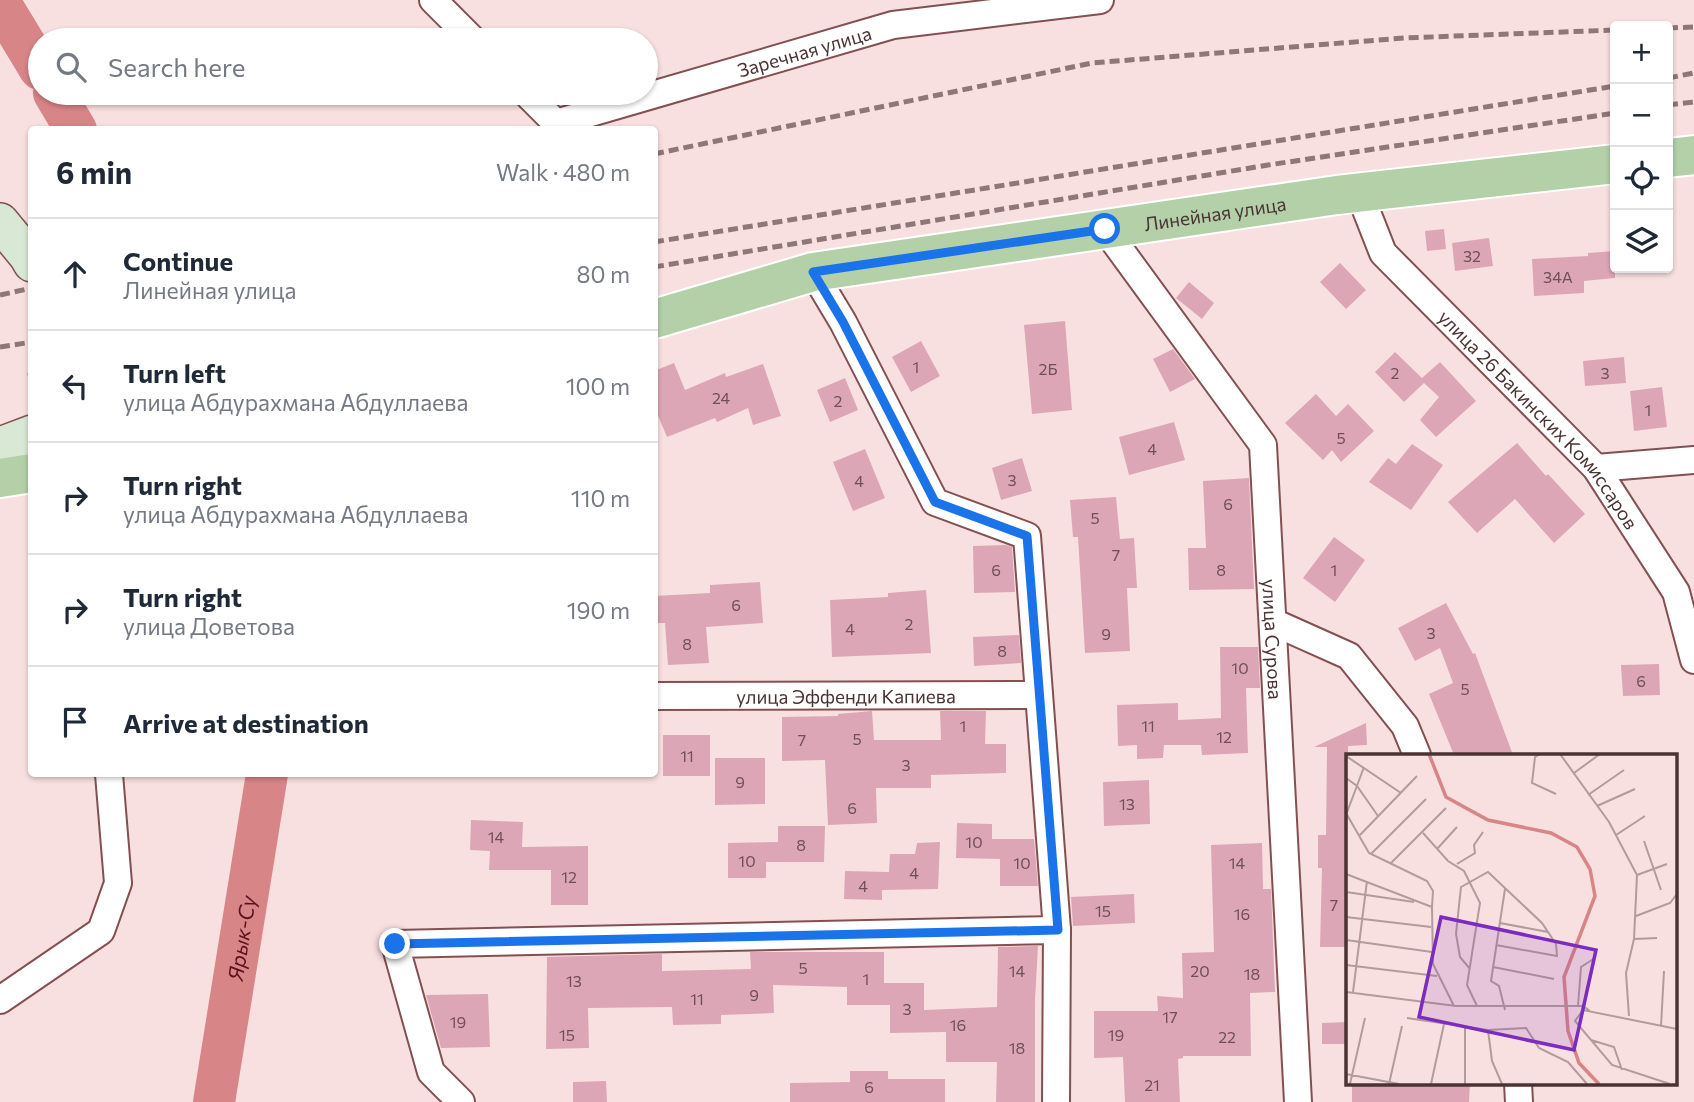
<!DOCTYPE html>
<meta charset="utf-8">
<style>
body{margin:0;font-family:Commissioner,sans-serif;background:#f6f6f7;color:#1f2937}
.controls{position:absolute;right:21px;top:21px;display:grid;overflow:hidden;border-radius:7px;box-shadow:0 2px 5px #0004}
.controls button{width:63px;height:63px;display:grid;place-items:center;padding:0;border:0;border-bottom:2px solid #e0e1e3;background:#fff;color:#1f2937;font:35px sans-serif}
.stop{position:absolute;width:21px;height:21px;margin:-16px;border:5px solid #1a73e8;border-radius:50%;background:#fff}
.stop.end{background:#1a73e8;border-color:#fff;box-shadow:0 2px 7px #0008}
.list{margin:0;padding:0;list-style:none}
h2{display:flex;justify-content:space-between;align-items:center;height:91px;margin:0;padding:0 28px;font-size:30px}
h2 small{font-size:23px;font-weight:400;color:#747a83}
.list li{display:grid;grid-template-columns:46px 1fr auto;gap:21px;align-items:center;box-sizing:border-box;height:112px;padding:0 28px;border-top:2px solid #e0e1e3}
.list b{display:block;font-size:26px;white-space:nowrap}
.list p{margin:0;font-size:23px;white-space:nowrap;color:#747a83}
.list em{font-size:23px;font-style:normal;color:#747a83}
.icon{flex:none;width:38px;height:38px;fill:none;stroke:currentColor;stroke-width:2;stroke-linecap:round;stroke-linejoin:round}
.map{position:relative;flex:none;width:1694px;height:1102px;overflow:hidden}
.search{position:absolute;background:#fff;box-shadow:0 2px 5px #0004;left:28px;top:28px;width:630px;height:77px;display:flex;align-items:center;gap:18px;box-sizing:border-box;padding:0 24px;border-radius:38px;color:#747a83;font-size:26px}
.panel{position:absolute;background:#fff;box-shadow:0 2px 5px #0004;left:28px;top:126px;width:630px;height:651px;border-radius:7px}
.map>svg:first-child{display:block}
.lines{fill:none;stroke-linecap:round;stroke-linejoin:round}
.river{stroke:#d88588;stroke-width:42}
.building{fill:#dda6b7}
.minor-casing{stroke:#835052;stroke-width:30}
.secondary-casing{stroke:#835052;stroke-width:40}
.primary-casing{stroke:#fff;stroke-width:42}
.minor{stroke:#fff;stroke-width:26}
.secondary{stroke:#d9e8d4;stroke-width:37}
.primary{stroke:#b3d0a9;stroke-width:38}
.rail{stroke:#8f7677;stroke-width:5;stroke-dasharray:10 5;stroke-linecap:butt}
.route{stroke:#1a73e8;stroke-width:9}
.labels{text-anchor:middle;dominant-baseline:central;stroke-width:5;stroke-linejoin:round;paint-order:stroke}
.number-label{font-size:16px;fill:#705055}
.street-label{font-size:19px;fill:#4b3334;stroke:#fff}
.water-label{font-size:21px;font-style:italic;fill:#5c121d;stroke:#fff}
.inset-river{fill:none;stroke:#d88588;stroke-width:3.5}
.inset-road{fill:none;stroke:#b39b9b;stroke-width:2}
.view{fill:#7b2cbf;fill-opacity:0.15;stroke:#7b2cbf;stroke-width:3.5}
.inset-edge{fill:none;stroke:#4b3334;stroke-width:3.5}
</style>
<div class="map">
<svg width="1694" height="1102" viewBox="0 0 1694 1102">
<rect width="100%" height="100%" fill="#f9e0e0"/>
<g class="lines">
<g class="river">
<polyline points="0,3 40,69"/>
<polyline points="54,93 76,130"/>
<path id="s1" d="M214 1102 267 774"/>
</g>
</g>
<g class="building">
<polygon points="1444,229 1446,249 1427,251 1425,231"/>
<polygon points="1489,238 1493,266 1455,271 1452,243"/>
<polygon points="1615,251 1615,278 1584,281 1584,293 1534,296 1532,259 1588,256 1588,253"/>
<polygon points="1340,263 1366,290 1346,309 1320,282"/>
<polygon points="1189,282 1214,303 1202,319 1176,298"/>
<polygon points="1065,321 1072,410 1032,414 1024,325"/>
<polygon points="921,341 940,376 911,392 892,357"/>
<polygon points="1173,349 1195,379 1170,392 1153,359"/>
<polygon points="1395,352 1422,378 1440,362 1476,401 1436,437 1420,420 1439,397 1424,383 1404,402 1375,372"/>
<polygon points="1624,357 1626,383 1585,386 1583,361"/>
<polygon points="674,363 685,390 725,373 726,377 763,364 781,416 753,425 748,408 717,422 715,418 667,437 654,406 654,371"/>
<polygon points="845,378 858,410 830,422 817,390"/>
<polygon points="1662,387 1667,427 1634,431 1630,391"/>
<polygon points="1316,394 1336,416 1348,404 1374,431 1341,462 1332,450 1323,460 1285,423"/>
<polygon points="1174,422 1185,460 1129,475 1119,437"/>
<polygon points="1517,443 1546,476 1548,474 1585,514 1554,543 1515,499 1477,533 1448,502"/>
<polygon points="1412,444 1443,465 1411,510 1369,482 1388,458 1396,464"/>
<polygon points="865,449 885,498 853,511 833,462"/>
<polygon points="1022,458 1032,491 1001,500 992,468"/>
<polygon points="1249,478 1254,589 1189,590 1188,548 1206,548 1203,481"/>
<polygon points="1116,497 1120,539 1134,538 1137,588 1127,588 1130,651 1085,653 1078,537 1073,537 1070,500"/>
<polygon points="1334,537 1365,560 1335,602 1303,578"/>
<polygon points="1006,545 1012,547 1015,592 974,593 973,546"/>
<polygon points="760,582 763,623 706,627 709,663 668,665 665,623 654,623 654,596 710,593 710,585"/>
<polygon points="926,590 931,653 832,657 830,600 888,597 888,593"/>
<polygon points="1446,603 1473,654 1475,653 1513,755 1454,755 1429,694 1453,683 1440,648 1415,661 1398,628"/>
<polygon points="1019,635 1021,663 974,666 973,637"/>
<polygon points="1220,647 1258,647 1260,688 1246,688 1248,753 1202,755 1201,745 1164,745 1163,758 1137,759 1137,745 1118,746 1117,705 1178,703 1178,720 1221,718"/>
<polygon points="1659,664 1660,695 1623,696 1621,665"/>
<polygon points="872,711 874,740 941,740 940,711 986,711 985,744 1006,744 1006,773 931,775 931,788 876,788 877,823 828,825 825,760 782,761 782,717 838,716 838,714"/>
<polygon points="1366,723 1367,745 1348,746 1348,947 1320,947 1322,868 1318,868 1318,835 1326,835 1327,747 1314,747"/>
<rect x="663" y="735" width="47" height="41"/>
<polygon points="715,758 765,758 765,804 715,805"/>
<polygon points="1149,780 1150,824 1104,826 1103,782"/>
<polygon points="471,820 523,822 522,847 588,846 588,905 551,905 551,870 489,870 490,851 470,850"/>
<polygon points="957,823 992,824 992,839 1034,839 1038,886 1000,886 1000,859 956,858"/>
<polygon points="778,826 825,826 824,862 766,862 766,878 728,878 728,843 778,842"/>
<polygon points="940,842 938,889 882,890 882,900 844,899 845,871 889,872 890,854 915,854 917,843"/>
<polygon points="1262,843 1263,889 1271,889 1275,992 1250,993 1251,1056 1183,1056 1183,1058 1178,1059 1180,1102 1125,1102 1123,1057 1094,1058 1094,1011 1158,1011 1157,996 1183,998 1182,953 1214,952 1211,845"/>
<polygon points="1134,894 1135,923 1073,926 1071,897"/>
<polygon points="1038,946 1035,1000 1035,1102 996,1102 997,1062 946,1062 946,1032 890,1033 890,1005 847,1005 847,987 773,985 774,1013 721,1015 721,1024 673,1025 672,1007 588,1008 589,1048 546,1049 547,957 662,954 662,971 751,969 750,952 884,952 884,983 924,983 924,1010 997,1007 998,947"/>
<polygon points="488,994 490,1047 441,1048 426,995"/>
<polygon points="1348,1022 1348,1044 1322,1044 1322,1023"/>
<polygon points="850,1071 888,1071 888,1079 945,1079 945,1102 790,1102 790,1083 850,1082"/>
<polygon points="606,1081 607,1102 573,1102 573,1082"/>
<polygon points="1352,1083 1470,1083 1469,1102 1352,1102"/>
</g>
<g class="lines">
<defs>
<g id="minor">
<polyline points="433,0 473,40"/>
<path id="s2" d="M526 93 556 123 893 25 1100 0"/>
<path id="s3" d="M1359 192 1383 253 1596 468 1676 592 1694 660"/>
<path id="s4" d="M1105 229 1263 445 1298 1102"/>
<polyline points="813,272 843,322 935,502 1027,536 1057,930 1056,1102"/>
<polyline points="1596,468 1694,460"/>
<polyline points="1273,622 1349,656 1405,726 1417,755"/>
<path id="s5" d="M654 696 1039 695"/>
<polyline points="0,1000 101,931 118,883 109,774"/>
<polyline points="1518,1083 1519,1102"/>
<polyline points="461,1102 431,1072 395,944 1057,930"/>
</g>
<g id="secondary">
<polyline points="0,222 28,256 32,263"/>
<polyline points="0,446 32,434"/>
</g>
<g id="primary">
<polyline points="1668,158 1694,155"/>
<path id="s6" d="M654 319 813 272 1337 195 1615 164"/>
<polyline points="0,478 32,473"/>
</g>
</defs>
<use href="#minor" class="minor-casing"/>
<use href="#secondary" class="secondary-casing"/>
<use href="#primary" class="primary-casing"/>
<use href="#minor" class="minor"/>
<use href="#secondary" class="secondary"/>
<use href="#primary" class="primary"/>
<g class="rail">
<polyline points="1668,28 1694,27"/>
<polyline points="1668,78 1694,73"/>
<polyline points="1668,105 1694,102"/>
<polyline points="654,154 1092,63 1404,38 1615,30"/>
<polyline points="654,242 1615,86"/>
<polyline points="654,267 1268,165 1615,113"/>
<polyline points="0,295 32,288"/>
<polyline points="0,347 32,342"/>
<polyline points="28,376 32,375"/>
</g>
</g>
<g class="lines">
<polyline class="route" points="395,944 1058,930 1027,536 935,502 843,322 813,272 1105,229"/>
</g>
<g class="labels">
<g class="number-label">
<text x="1472" y="255">32</text>
<text x="1558" y="276">34А</text>
<text x="916" y="366">1</text>
<text x="1048" y="368">2Б</text>
<text x="1395" y="372">2</text>
<text x="1605" y="372">3</text>
<text x="721" y="397">24</text>
<text x="838" y="400">2</text>
<text x="1648" y="409">1</text>
<text x="1341" y="437">5</text>
<text x="1152" y="448">4</text>
<text x="1012" y="479">3</text>
<text x="859" y="480">4</text>
<text x="1228" y="503">6</text>
<text x="1095" y="517">5</text>
<text x="1116" y="554">7</text>
<text x="996" y="569">6</text>
<text x="1221" y="569">8</text>
<text x="1334" y="569">1</text>
<text x="736" y="604">6</text>
<text x="909" y="623">2</text>
<text x="850" y="628">4</text>
<text x="1431" y="632">3</text>
<text x="1106" y="633">9</text>
<text x="687" y="643">8</text>
<text x="1002" y="650">8</text>
<text x="1240" y="667">10</text>
<text x="1641" y="680">6</text>
<text x="1465" y="688">5</text>
<text x="963" y="725">1</text>
<text x="1148" y="725">11</text>
<text x="1224" y="736">12</text>
<text x="857" y="738">5</text>
<text x="802" y="739">7</text>
<text x="687" y="755">11</text>
<text x="906" y="764">3</text>
<text x="740" y="781">9</text>
<text x="1127" y="803">13</text>
<text x="852" y="807">6</text>
<text x="496" y="836">14</text>
<text x="974" y="841">10</text>
<text x="801" y="844">8</text>
<text x="747" y="860">10</text>
<text x="1022" y="862">10</text>
<text x="1237" y="862">14</text>
<text x="914" y="872">4</text>
<text x="569" y="876">12</text>
<text x="863" y="885">4</text>
<text x="1334" y="904">7</text>
<text x="1103" y="910">15</text>
<text x="1242" y="913">16</text>
<text x="803" y="967">5</text>
<text x="1017" y="970">14</text>
<text x="1200" y="970">20</text>
<text x="1252" y="973">18</text>
<text x="866" y="978">1</text>
<text x="574" y="980">13</text>
<text x="754" y="994">9</text>
<text x="697" y="998">11</text>
<text x="907" y="1008">3</text>
<text x="1170" y="1016">17</text>
<text x="458" y="1021">19</text>
<text x="958" y="1024">16</text>
<text x="567" y="1034">15</text>
<text x="1116" y="1034">19</text>
<text x="1227" y="1036">22</text>
<text x="1017" y="1047">18</text>
<text x="1152" y="1084">21</text>
<text x="869" y="1086">6</text>
</g>
<g class="street-label">
<text stroke="none"><textPath href="#s2" startOffset="301">Заречная улица</textPath></text>
<text stroke="none"><textPath href="#s6" startOffset="572">Линейная улица</textPath></text>
<text stroke="none"><textPath href="#s3" startOffset="294">улица 26 Бакинских Комиссаров</textPath></text>
<text stroke="none"><textPath href="#s4" startOffset="462">улица Сурова</textPath></text>
<text stroke="none"><textPath href="#s5" startOffset="192">улица Эффенди Капиева</textPath></text>
</g>
<g class="water-label">
<text stroke="none"><textPath href="#s1" startOffset="166">Ярык-Су</textPath></text>
</g>
</g>
<g transform="translate(1346 754)">
<rect width="331" height="331" fill="#f9e0e0"/>
<path class="inset-river" d="M83 0 100 43 142 66 205 79 231 93 244 115 249 142 218 223 222 277 233 309 253 330"/>
<path class="inset-road" d="M194 0 189 3 186 29 210 40M214 0 263 68 291 121 288 185 280 219 283 262M0 2 55 39M228 19 254 0M0 24 11 32 32 62M242 41 278 16M251 52 289 35M0 59 23 99 81 127 87 137 86 153M0 61 18 13M77 79 102 107 118 117 134 149 121 231 131 252M14 81 71 22M270 81 299 62M298 87 315 136M91 95 111 73M25 100 80 45M44 110 100 54M111 110 129 99 128 91 137 78M0 120 86 153 87 210 108 252M291 121 321 110M159 135 145 227 153 232 159 256M0 138 68 148M290 162 324 149 331 140M0 163 85 173M154 169 202 178M288 185 311 184M0 186 86 198M0 211 91 222M147 213 208 225M124 215 114 203 110 180 115 133 142 118 196 169 210 190 211 202 150 191M0 238 110 252H237L244 257M7 238 21 127M232 252 235 213 249 204M61 264 142 276 180 274 193 294 222 308 241 330M315 272 318 217M142 276 146 307 156 330M245 286 268 293 276 316M0 320 53 330M4 330 19 264M43 330 56 272M85 330 98 270M119 330V274M324 330 266 311 229 267 237 256 331 275"/>
<path class="view" d="M95 163 250 196 228 296 73 263Z"/>
<rect width="331" height="331" class="inset-edge"/>
</g>
</svg>
<div class="controls">
<button>+</button>
<button>−</button>
<button><svg class="icon" aria-label="locate" viewBox="0 0 24 24"><circle cx="12" cy="12" r="6"/><path d="M12 2v4M12 18v4M2 12h4M18 12h4"/></svg></button>
<button><svg class="icon" aria-label="layers" viewBox="0 0 24 24"><path d="M12 4l9 5-9 5-9-5zM3 14l9 5 9-5"/></svg></button>
</div>
<div class="stop" style="left:1105px;top:229px"></div>
<div class="stop end" style="left:395px;top:944px"></div>
<div class="search"><svg class="icon" aria-label="search" viewBox="0 0 24 24"><circle cx="10" cy="10" r="6"/><path d="M15 15l6 6"/></svg>Search here</div>
<section class="panel">
<h2>6 min<small>Walk · 480 m</small></h2>
<ul class="list">
<li><svg class="icon" aria-label="ahead" viewBox="0 0 24 24"><path d="M12 20V5M6 11l6-6 6 6"/></svg><div><b>Continue</b><p>Линейная улица</p></div><em>80 m</em></li>
<li><svg class="icon" aria-label="left" viewBox="0 0 24 24"><path d="M17 20v-9H6M10 6l-5 5 5 5"/></svg><div><b>Turn left</b><p>улица Абдурахмана Абдуллаева</p></div><em>100 m</em></li>
<li><svg class="icon" aria-label="right" viewBox="0 0 24 24"><path d="M7 20v-9h11M14 6l5 5-5 5"/></svg><div><b>Turn right</b><p>улица Абдурахмана Абдуллаева</p></div><em>110 m</em></li>
<li><svg class="icon" aria-label="right" viewBox="0 0 24 24"><path d="M7 20v-9h11M14 6l5 5-5 5"/></svg><div><b>Turn right</b><p>улица Доветова</p></div><em>190 m</em></li>
<li><svg class="icon" aria-label="arrive" viewBox="0 0 24 24"><path d="M6 21V4h12l-3 4 3 4H6"/></svg><div><b>Arrive at destination</b></div></li>
</ul>
</section>
</div>
